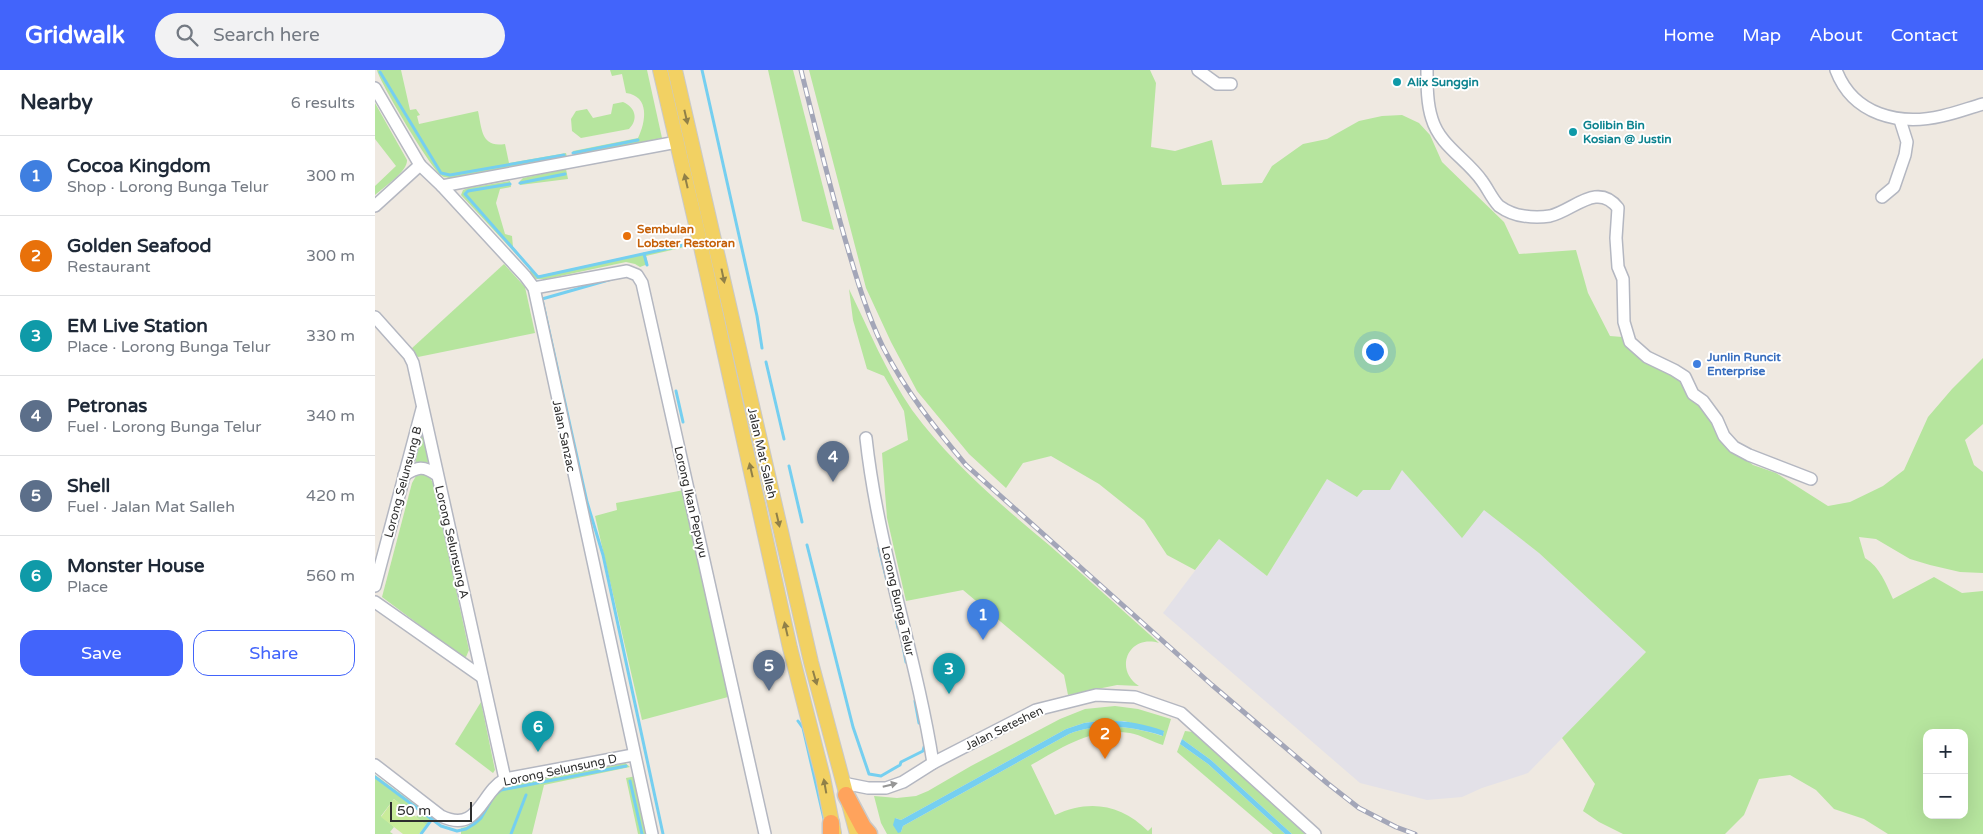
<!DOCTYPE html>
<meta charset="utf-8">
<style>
body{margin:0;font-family:"Varela Round",sans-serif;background:#f2f2f3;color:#1f2937}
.controls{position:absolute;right:15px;bottom:15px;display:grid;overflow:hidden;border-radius:10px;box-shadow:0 5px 20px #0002}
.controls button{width:45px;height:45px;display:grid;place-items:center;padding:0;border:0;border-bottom:1px solid #e0e1e3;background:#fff;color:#1f2937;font:25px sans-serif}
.scale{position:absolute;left:15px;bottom:12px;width:82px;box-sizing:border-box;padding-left:5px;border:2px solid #2e2e2e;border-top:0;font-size:14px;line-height:18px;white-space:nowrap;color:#2e2e2e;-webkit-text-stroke:4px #fff;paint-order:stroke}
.you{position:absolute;left:999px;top:281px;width:18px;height:18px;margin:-12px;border:4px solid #fff;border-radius:50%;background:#1a73e8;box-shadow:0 0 0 8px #1a73e833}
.badge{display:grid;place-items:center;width:32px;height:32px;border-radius:50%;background:#4264fb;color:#fff;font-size:16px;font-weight:700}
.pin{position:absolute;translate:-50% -41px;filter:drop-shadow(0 1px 2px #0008)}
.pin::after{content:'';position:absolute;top:26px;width:18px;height:15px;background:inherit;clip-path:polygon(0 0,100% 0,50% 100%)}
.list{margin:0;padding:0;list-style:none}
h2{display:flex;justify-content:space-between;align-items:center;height:65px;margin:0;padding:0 20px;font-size:21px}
h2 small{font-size:16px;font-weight:400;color:#747a83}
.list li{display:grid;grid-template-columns:32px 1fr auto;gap:15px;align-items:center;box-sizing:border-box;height:80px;padding:0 20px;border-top:1px solid #e0e1e3}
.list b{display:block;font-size:19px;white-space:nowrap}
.list p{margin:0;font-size:16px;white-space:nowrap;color:#747a83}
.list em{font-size:16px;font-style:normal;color:#747a83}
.actions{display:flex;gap:10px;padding:15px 20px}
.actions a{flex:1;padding:11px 0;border:1px solid #4264fb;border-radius:15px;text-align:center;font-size:18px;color:#4264fb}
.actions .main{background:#4264fb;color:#fff}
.icon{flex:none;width:28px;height:28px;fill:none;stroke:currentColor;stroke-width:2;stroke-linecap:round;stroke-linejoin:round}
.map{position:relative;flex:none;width:1608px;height:764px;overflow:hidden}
header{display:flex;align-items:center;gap:30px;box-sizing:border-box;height:70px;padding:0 25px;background:#4264fb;color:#fff}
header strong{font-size:24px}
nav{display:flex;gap:28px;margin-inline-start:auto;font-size:18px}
.search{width:350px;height:45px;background:#f2f2f3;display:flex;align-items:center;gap:12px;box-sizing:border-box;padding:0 18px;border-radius:28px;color:#747a83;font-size:19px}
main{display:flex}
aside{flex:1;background:#fff}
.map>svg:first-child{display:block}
.industrial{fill:#e3e1e8}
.green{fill:#b6e59e;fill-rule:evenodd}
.pitch{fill:#c9ec9a}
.water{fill:#75cff0}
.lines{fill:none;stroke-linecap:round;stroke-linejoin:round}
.stream{stroke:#75cff0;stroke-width:3}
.minor-casing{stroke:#b4b7c1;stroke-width:14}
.major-casing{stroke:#c9c9c9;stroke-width:16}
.highway-casing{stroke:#c9c9c9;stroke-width:19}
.minor{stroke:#fff;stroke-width:11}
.major{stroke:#f2d163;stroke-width:14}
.highway{stroke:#ffa35c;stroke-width:16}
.rail-casing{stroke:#a3a6b8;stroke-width:5}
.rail{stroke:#fff;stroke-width:3;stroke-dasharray:9;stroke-linecap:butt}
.oneway{fill:#908048}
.oneway2{fill:#969696}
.culture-dot{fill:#0f9aa8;stroke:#fff;stroke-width:2}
.food-dot{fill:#e8710a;stroke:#fff;stroke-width:2}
.shop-dot{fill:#3f7fe0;stroke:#fff;stroke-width:2}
.labels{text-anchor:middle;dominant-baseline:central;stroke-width:4;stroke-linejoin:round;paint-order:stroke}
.culture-label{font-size:12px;font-weight:bold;fill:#0d838f;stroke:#fff;text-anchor:start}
.food-label{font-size:12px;font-weight:bold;fill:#c56008;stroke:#fff;text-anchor:start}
.shop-label{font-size:12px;font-weight:bold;fill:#366cbe;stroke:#fff;text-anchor:start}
.street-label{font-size:12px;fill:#2e2e2e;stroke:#fff}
</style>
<header>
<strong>Gridwalk</strong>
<div class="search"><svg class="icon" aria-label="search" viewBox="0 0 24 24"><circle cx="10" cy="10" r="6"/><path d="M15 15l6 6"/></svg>Search here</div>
<nav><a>Home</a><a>Map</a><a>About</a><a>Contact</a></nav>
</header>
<main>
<aside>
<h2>Nearby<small>6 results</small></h2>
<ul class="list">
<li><span class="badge" style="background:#3f7fe0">1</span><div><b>Cocoa Kingdom</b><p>Shop · Lorong Bunga Telur</p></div><em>300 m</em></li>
<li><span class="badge" style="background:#e8710a">2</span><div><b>Golden Seafood</b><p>Restaurant</p></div><em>300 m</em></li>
<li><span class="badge" style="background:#0f9aa8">3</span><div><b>EM Live Station</b><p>Place · Lorong Bunga Telur</p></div><em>330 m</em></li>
<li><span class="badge" style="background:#5c6f8a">4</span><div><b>Petronas</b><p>Fuel · Lorong Bunga Telur</p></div><em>340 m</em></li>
<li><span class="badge" style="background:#5c6f8a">5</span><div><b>Shell</b><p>Fuel · Jalan Mat Salleh</p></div><em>420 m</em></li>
<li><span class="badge" style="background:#0f9aa8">6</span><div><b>Monster House</b><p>Place</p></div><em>560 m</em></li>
</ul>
<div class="actions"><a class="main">Save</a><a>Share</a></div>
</aside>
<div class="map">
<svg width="1608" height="764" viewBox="0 0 1608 764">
<rect width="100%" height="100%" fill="#efe9e1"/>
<polygon class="industrial" points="1027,399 1087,467 1109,439 1164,483 1271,582 1153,703 1107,718 1087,727 1052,730 985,713 788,543 844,469 892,506 952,409 988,420 1015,420"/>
<g class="green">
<path d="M2 0H26L35 40 41 39 45 45 42 46 44 54 103 41C107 59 106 78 130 74L134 93 191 83 192 87 77 108C73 108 69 108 66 105 56 99 4 11 2 0Z"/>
<path d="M235 0H272L287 68 199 86 198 81 263 68C271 52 275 26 251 23L247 4 237 6Z"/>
<polygon points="393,0 418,0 459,160 427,151"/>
<path d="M434 0H775L781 13 776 77 800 81 837 70 847 115 887 113 897 96 928 74 952 69 984 51 1007 46 1027 45 1044 53 1055 65 1067 92 1129 152 1144 184 1201 180 1213 223 1235 266 1260 268 1272 287 1313 311 1362 382 1378 395 1401 403 1453 436 1475 432 1508 416 1529 400 1553 347 1577 319 1608 288V354L1590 370 1599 395 1608 402V503L1585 502 1555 495 1535 489 1501 469 1484 467 1490 488C1505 497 1511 514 1518 529L1559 507 1587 523 1608 521V764H1513L1489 749 1459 739 1441 720 1415 705 1384 709 1369 745 1350 764H1248L1224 752 1208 741 1220 714 1187 668 1271 582 1164 483 1109 440 1087 468 1027 400 1015 420H988L982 427 952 409 892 506 844 469 820 500 792 485 769 450 724 414 676 386 648 393 631 418 594 384 542 321 516 272 491 218ZM1552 663H1589V745H1552Z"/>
<path d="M248 32C260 37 264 49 254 59L206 68 197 61 196 49 201 41 212 39 218 48 236 44 238 34Z"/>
<path d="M0 33 32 90C33 101 9 117 0 125V116L21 96 0 69Z"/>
<polygon points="191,99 193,109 145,115 145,111 148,108"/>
<polygon points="135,111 136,117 125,119 121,133 130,164 137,166 138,177 163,206 314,173 314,176 271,186 273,194 265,197 260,194 251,192 171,209 161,209 154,203 156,200 86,125 88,120 93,118"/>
<polygon points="129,194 150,217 160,263 43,287 36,279"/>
<path d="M474 219C494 260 511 302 537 340 575 392 625 434 674 475 711 507 747 540 784 573 754 564 738 599 764 616L742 615 693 625 689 605 588 520 531 531 512 448 507 383 533 370 529 341 509 306 492 299 478 250Z"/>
<polygon points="48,366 55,393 45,392 40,394 46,367"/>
<polygon points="50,404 54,406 58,413 94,580 91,587 86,586 7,527 37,413 41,406"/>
<polygon points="309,420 353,627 267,650 220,446 242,440 241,433"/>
<polygon points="106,632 120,700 118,703 80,674"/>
<path d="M740 636 763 639 796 649 788 675C778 672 766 665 755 663 717 657 688 677 656 695L680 745C714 729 746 734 773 761L777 757V764H512L506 753 499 726 522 728 541 726 553 721 596 696 685 649 710 639ZM724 651H749L789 662 787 666C755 656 726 652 694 664L528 756 526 762 520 748 526 750 691 659 709 653Z"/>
<polygon points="810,661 818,662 824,667 910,742 909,744 930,764 917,764 836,690 807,669"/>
<polygon points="805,674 833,694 910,764 898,764 802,682"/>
<path d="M248 691 255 697 169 715 157 764H86V758C106 755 108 735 119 723 123 719 129 716 134 714Z"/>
<polygon points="0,705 57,747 51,755 41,747 45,742 35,734 31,739 19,729 6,746 19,757 15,762 18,764 0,764"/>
<polygon points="261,706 274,764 263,764 251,708"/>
</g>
<polygon class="pitch" points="19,729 51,755 44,764 28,764 6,747"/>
<g class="water">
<path d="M724 651C746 650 768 653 789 661L788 666C755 656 726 652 694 664L528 756 526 762 523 763 518 755 520 748 526 750 691 659 709 653Z"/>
<polygon points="807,669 836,690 917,764 910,764 833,694 805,674"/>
</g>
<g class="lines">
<g class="stream">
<polyline points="327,0 382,246 387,278"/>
<polyline points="5,2 66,103 75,105 189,85"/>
<polyline points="198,83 263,70"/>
<polyline points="145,113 190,104"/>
<polyline points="135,114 93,121 90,124 163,207 313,174"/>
<polyline points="269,184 272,195"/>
<polyline points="237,209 167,229 212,432 228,485 288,764"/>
<polyline points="391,292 409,369"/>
<polyline points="301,321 308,352"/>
<polyline points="414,396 427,452"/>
<polyline points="432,475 478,657 494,704 506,706 525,695 526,692 548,681 550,674"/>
<polyline points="504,478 512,511"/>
<polyline points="521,548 523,558"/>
<polyline points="528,576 531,592"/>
<polyline points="540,631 544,653"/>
<polyline points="423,651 428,658 449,749"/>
<polyline points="0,707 66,756 82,761 91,759 99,754 106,748 116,731"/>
<polyline points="255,711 267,764"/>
<polyline points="121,724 126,720 251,696"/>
<polyline points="46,764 57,749"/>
<polyline points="136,764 151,725"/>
</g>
<defs>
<g id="minor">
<polyline points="823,0 842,14 856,14"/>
<path d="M1052 0C1052 16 1052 34 1057 49 1065 76 1092 89 1107 111 1113 119 1117 129 1124 136 1131 141 1141 145 1149 146 1156 147 1168 147 1175 146 1198 141 1222 111 1243 138L1241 168 1243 197 1248 209 1249 252 1255 272 1272 287 1299 300 1310 307 1318 324 1328 331 1342 350 1349 366 1359 377 1374 385 1436 409"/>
<path d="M1461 0C1478 45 1524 56 1567 46 1581 43 1594 38 1608 34"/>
<polyline points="0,18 45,95 67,116 150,206 159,218 277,764"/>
<polyline points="67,116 302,72"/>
<polyline points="1507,127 1519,117 1530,85 1532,72 1525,50"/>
<polyline points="0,136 45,95"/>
<polyline points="159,218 252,201 262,205 267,213 390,764"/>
<polyline points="0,247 34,285 38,293 130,709"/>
<path d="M491 368C503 479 541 584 558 693"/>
<path d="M29 405C43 397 48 395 62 405"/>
<polyline points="0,516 47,339"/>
<polyline points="0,532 107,607"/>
<path d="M0 695 66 746C104 764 105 723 130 709L258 685"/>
<polyline points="468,713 493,718 511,718 528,712 558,693 661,640 721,625 760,627 806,643 940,764"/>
</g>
<g id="major">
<polyline points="285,0 322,159 415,578 448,707 459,763"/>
<polyline points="300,0 436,592 482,764"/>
</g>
<g id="highway">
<polyline points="471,725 488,757 494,764"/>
<polyline points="456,764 456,753"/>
</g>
</defs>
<use href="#minor" class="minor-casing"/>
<use href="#major" class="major-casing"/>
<use href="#highway" class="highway-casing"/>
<use href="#minor" class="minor"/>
<use href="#major" class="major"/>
<use href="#highway" class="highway"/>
<defs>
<path id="rail" d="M426 0C440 57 454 113 470 169 481 206 491 242 508 277 530 320 560 358 591 395L837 615 952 713 984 738 1021 757 1040 764"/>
</defs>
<use href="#rail" class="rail-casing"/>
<use href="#rail" class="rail"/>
</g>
<defs><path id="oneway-solid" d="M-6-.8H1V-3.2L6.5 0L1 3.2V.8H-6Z" transform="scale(1.25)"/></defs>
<g class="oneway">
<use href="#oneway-solid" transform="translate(311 47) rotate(77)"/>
<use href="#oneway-solid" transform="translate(311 111) rotate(-103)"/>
<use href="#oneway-solid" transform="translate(348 206) rotate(78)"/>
<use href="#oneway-solid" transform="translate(376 400) rotate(-103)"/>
<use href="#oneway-solid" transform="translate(403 450) rotate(77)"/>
<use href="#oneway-solid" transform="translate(411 559) rotate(-103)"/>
<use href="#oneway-solid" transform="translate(440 608) rotate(74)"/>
<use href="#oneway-solid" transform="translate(450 716) rotate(-100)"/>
</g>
<use class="oneway2" href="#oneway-solid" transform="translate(515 715) rotate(-14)"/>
<g class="culture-dot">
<circle cx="1022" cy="12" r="5"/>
<circle cx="1198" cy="62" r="5"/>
</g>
<circle class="food-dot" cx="252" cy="166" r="5"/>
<circle class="shop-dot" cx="1322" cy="294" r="5"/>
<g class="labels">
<g class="culture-label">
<text x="1032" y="12">Alix Sunggin</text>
<text x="1208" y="55">Golibin Bin<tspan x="1208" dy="14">Kosian @ Justin</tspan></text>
</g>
<g class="food-label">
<text x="262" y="159">Sembulan<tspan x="262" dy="14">Lobster Restoran</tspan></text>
</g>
<g class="shop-label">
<text x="1332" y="287">Junlin Runcit<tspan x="1332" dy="14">Enterprise</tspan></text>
</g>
<g class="street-label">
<text transform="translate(189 366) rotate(78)">Jalan Sanzac</text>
<text transform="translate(387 383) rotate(77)">Jalan Mat Salleh</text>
<text transform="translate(28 412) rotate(-75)">Lorong Selunsung B</text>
<text transform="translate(316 432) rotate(77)">Lorong Ikan Pepuyu</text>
<text transform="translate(77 472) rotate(77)">Lorong Selunsung A</text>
<text transform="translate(523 531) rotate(77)">Lorong Bunga Telur</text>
<text transform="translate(629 658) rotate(-26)">Jalan Seteshen</text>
<text transform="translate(185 700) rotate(-12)">Lorong Selunsung D</text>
</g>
</g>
</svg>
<div class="controls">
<button>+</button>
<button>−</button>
</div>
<div class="scale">50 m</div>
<div class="you"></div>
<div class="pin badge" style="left:608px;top:570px;background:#3f7fe0">1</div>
<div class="pin badge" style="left:730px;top:689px;background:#e8710a">2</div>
<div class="pin badge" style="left:574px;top:624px;background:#0f9aa8">3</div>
<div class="pin badge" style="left:458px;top:412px;background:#5c6f8a">4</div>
<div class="pin badge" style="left:394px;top:621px;background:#5c6f8a">5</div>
<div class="pin badge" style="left:163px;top:682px;background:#0f9aa8">6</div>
</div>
</main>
